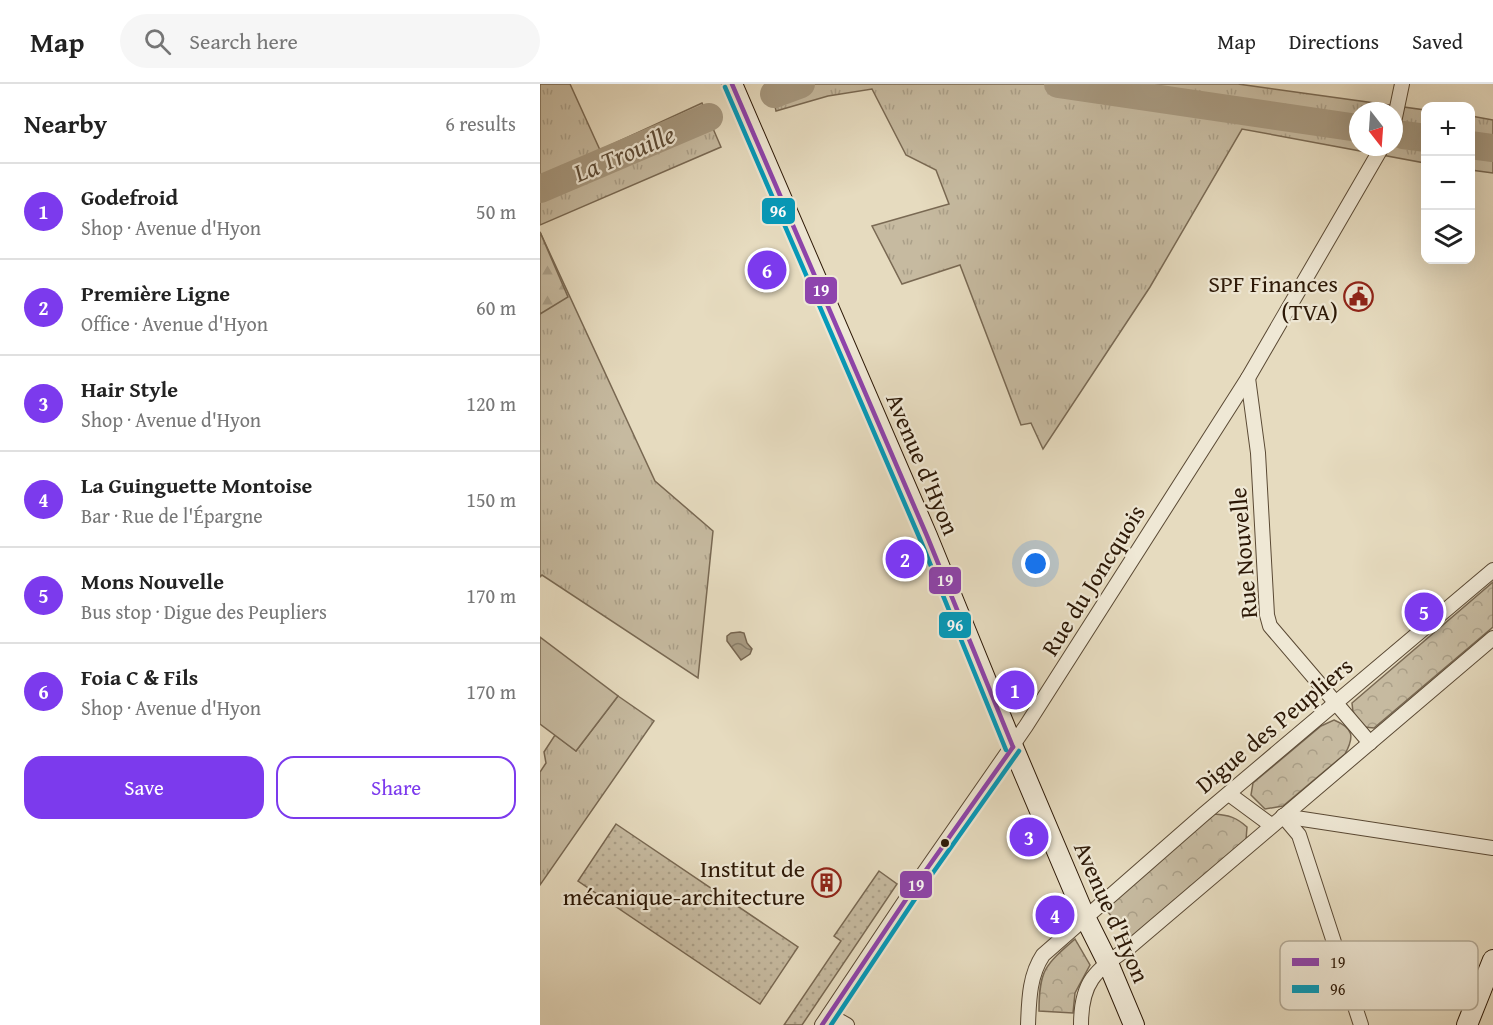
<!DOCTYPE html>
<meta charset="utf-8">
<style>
body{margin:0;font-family:"Gentium Book Plus",serif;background:#f6f6f6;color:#222}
.controls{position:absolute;right:18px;top:18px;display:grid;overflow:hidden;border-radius:12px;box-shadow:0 6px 24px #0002}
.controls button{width:54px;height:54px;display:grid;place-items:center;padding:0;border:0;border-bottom:2px solid #e0e0e0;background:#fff;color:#222;font:30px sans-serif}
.compass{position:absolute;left:809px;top:18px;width:54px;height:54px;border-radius:50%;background:#fff;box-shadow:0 6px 24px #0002;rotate:163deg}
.you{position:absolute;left:496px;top:480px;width:21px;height:21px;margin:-15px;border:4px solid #fff;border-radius:50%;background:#1a73e8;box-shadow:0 0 0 9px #1a73e833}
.badge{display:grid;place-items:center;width:39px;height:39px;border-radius:50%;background:#7c3aed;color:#fff;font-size:20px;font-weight:700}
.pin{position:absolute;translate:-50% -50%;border:3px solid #fff;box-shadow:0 2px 6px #0006}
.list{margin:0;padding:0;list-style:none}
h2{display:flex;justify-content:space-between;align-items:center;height:78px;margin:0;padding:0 24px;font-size:26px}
h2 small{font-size:20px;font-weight:400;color:#767676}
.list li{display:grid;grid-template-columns:39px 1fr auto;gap:18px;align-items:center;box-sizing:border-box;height:96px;padding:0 24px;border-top:2px solid #e0e0e0}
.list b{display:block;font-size:22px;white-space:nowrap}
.list p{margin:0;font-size:20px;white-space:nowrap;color:#767676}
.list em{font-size:20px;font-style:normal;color:#767676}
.actions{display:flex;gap:12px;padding:18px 24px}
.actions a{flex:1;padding:14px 0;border:2px solid #7c3aed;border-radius:18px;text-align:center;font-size:21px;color:#7c3aed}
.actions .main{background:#7c3aed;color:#fff}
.icon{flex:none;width:33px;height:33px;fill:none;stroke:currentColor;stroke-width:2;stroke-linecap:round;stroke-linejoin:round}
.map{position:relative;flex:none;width:953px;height:941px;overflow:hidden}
header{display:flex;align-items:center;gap:36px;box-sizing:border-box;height:84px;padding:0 30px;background:#fff;border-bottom:2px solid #e0e0e0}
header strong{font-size:28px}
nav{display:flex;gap:33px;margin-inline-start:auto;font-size:21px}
.search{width:420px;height:54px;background:#f6f6f6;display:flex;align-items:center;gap:15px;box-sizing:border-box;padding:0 21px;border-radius:33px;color:#767676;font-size:22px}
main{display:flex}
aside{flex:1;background:#fff}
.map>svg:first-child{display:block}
.grass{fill:url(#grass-tufts);stroke:#796953;stroke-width:1.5;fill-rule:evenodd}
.forest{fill:url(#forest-firs);stroke:#796953;stroke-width:1.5}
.park{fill:url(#park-crowns);stroke:#796953;stroke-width:1.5}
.garden{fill:url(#garden-dots);stroke:#796953;stroke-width:1.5}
.pitch{fill:#c6baa0;stroke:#796953;stroke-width:1.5}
.water{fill:url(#water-waves);stroke:#76654f;stroke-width:1.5}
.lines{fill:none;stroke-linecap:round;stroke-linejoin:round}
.river{stroke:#a79980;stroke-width:28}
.street-casing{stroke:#5a4934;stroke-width:16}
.secondary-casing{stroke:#2c1806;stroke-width:22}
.street{stroke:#efe8d5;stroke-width:14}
.secondary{stroke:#efe8d5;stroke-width:20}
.bus-1-casing{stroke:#efe8d5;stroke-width:9}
.bus-2-casing{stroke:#efe8d5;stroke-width:9}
.bus-1{stroke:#8e44ad;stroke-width:4.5}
.bus-2{stroke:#049aba;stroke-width:4.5}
.bus-dot{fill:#2c1806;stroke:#efe8d5;stroke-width:2}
.labels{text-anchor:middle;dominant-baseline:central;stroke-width:4.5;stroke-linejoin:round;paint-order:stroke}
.poi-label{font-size:24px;fill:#2c1806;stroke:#efe8d5;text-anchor:end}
.street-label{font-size:24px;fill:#2c1806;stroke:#efe8d5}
.water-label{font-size:26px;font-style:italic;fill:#5d4c37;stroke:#efe8d5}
.key{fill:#efe8d5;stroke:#b4aa97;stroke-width:1.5}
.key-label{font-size:16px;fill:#2c1806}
.line-badge{stroke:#efe8d5;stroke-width:2}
.badge-label{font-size:16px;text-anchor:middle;font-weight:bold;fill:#fff}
</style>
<header>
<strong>Map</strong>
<div class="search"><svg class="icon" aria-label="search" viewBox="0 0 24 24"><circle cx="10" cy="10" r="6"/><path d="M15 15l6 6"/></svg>Search here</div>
<nav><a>Map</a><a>Directions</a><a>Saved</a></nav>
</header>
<main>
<aside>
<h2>Nearby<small>6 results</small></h2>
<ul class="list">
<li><span class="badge">1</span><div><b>Godefroid</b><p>Shop · Avenue d'Hyon</p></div><em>50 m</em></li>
<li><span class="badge">2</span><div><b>Première Ligne</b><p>Office · Avenue d'Hyon</p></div><em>60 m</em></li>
<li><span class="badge">3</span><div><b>Hair Style</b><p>Shop · Avenue d'Hyon</p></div><em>120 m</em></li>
<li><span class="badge">4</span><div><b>La Guinguette Montoise</b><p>Bar · Rue de l'Épargne</p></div><em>150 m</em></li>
<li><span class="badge">5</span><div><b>Mons Nouvelle</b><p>Bus stop · Digue des Peupliers</p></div><em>170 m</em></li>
<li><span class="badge">6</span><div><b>Foia C &amp; Fils</b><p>Shop · Avenue d'Hyon</p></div><em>170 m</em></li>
</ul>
<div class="actions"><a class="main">Save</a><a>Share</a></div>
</aside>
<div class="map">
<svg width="953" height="941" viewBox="0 0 953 941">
<defs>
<pattern id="grass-tufts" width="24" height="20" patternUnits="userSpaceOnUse" patternTransform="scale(1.5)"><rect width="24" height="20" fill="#c6baa0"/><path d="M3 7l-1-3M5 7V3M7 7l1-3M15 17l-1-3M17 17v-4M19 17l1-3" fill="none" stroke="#aa9f88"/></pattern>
<pattern id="forest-firs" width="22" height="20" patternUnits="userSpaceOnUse" patternTransform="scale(1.5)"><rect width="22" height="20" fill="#c6baa0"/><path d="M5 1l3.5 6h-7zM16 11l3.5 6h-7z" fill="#aa9f88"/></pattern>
<pattern id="park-crowns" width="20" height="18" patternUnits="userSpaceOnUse" patternTransform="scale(1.5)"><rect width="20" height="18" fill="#c6baa0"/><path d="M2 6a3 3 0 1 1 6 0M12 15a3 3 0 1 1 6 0" fill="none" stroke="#aa9f88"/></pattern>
<pattern id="garden-dots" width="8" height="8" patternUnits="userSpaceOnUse" patternTransform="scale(1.5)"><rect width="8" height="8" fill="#c6baa0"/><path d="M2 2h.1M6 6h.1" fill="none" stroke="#aa9f88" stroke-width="1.8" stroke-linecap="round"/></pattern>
<pattern id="water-waves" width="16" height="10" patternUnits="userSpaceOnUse" patternTransform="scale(1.5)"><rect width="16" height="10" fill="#a79980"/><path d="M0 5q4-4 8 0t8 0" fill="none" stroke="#887c67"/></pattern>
</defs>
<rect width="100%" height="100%" fill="#e6dbbf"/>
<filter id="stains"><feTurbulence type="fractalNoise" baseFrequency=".00333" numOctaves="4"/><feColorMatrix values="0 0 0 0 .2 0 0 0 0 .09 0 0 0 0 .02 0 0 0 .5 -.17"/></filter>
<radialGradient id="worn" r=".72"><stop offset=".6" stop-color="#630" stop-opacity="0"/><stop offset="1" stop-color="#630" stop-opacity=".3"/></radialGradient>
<g class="grass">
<polygon points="0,0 30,0 60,66 162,19 181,63 0,141"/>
<path d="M226 0H698L885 26V79L702 45 610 203 503 365 491 339 481 341 420 181 362 200 332 142 409 120 396 86 366 71 332 5 288 12 236 27 234 17ZM818 27H854V63H818Z"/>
<polygon points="931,32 953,36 953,89 931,86"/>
<polygon points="0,148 115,397 173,447 158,594 2,491 0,493"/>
<polygon points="78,612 114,637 0,801 0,688 6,679 4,668 15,651 36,667"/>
</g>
<polygon class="forest" points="0,148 28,213 0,230"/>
<g class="park">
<polygon points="953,498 953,543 834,644 824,643 813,628 812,619"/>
<path d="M794 636C813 644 815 652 805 670L743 722 725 725 711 711 713 699 781 642Z"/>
<path d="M674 730C688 731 696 733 707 743L706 756 589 855 565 824Z"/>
<path d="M535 855 550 881 535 909 533 929 499 927C499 886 505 881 535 855Z"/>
</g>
<g class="garden">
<polygon points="76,740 258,863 220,920 38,797"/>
<polygon points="339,787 357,800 262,941 244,941 301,857 294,852"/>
</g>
<polygon class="pitch" points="0,553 78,612 36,667 0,640"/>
<polygon class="water" points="200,548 204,549 207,559 212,565 210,570 201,576 187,557 187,552 191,549"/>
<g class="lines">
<g class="river">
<polyline points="518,0 818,44"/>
<polyline points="234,10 261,0"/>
<polyline points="863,51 886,54"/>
<polyline points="930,61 953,64"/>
<polyline points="0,105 169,33"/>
</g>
<defs>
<g id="street">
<polyline points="854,38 862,0"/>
<polyline points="708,294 718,369 727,531 730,542 830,659"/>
<polyline points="689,710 731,741"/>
<polyline points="743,732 759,751 821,941"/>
<polyline points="743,732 953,764"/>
<polyline points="289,931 307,941"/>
<polyline points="282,941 379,796 486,642 708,294 842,63"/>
<path d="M488 941C489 917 489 892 503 871L664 730 953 486"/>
<path d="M541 941C541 895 557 886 591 862L953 554"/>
</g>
<g id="secondary">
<polyline points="192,0 387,452 473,663 545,833 568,879 594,941"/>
<polyline points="927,941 953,876"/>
</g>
</defs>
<use href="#street" class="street-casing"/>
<use href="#secondary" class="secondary-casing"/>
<use href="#street" class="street"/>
<use href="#secondary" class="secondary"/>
<defs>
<g id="bus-1">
<polyline points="192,0 387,452 473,663"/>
<polyline points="282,941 379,796 473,663"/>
</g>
<g id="bus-2">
<polyline points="185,3 380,455 466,666"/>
<polyline points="291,941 385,800 479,667"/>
</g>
</defs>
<use href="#bus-1" class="bus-1-casing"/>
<use href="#bus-2" class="bus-2-casing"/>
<use href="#bus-1" class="bus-1"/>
<use href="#bus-2" class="bus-2"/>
</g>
<defs>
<symbol id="civic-ring" viewBox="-11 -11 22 22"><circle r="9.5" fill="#efe8d5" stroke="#8f2418" stroke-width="1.5"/><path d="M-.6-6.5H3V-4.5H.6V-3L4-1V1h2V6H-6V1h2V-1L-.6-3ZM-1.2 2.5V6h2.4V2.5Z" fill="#8f2418"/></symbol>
<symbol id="building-ring" viewBox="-11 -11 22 22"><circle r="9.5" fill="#efe8d5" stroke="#8f2418" stroke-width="1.5"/><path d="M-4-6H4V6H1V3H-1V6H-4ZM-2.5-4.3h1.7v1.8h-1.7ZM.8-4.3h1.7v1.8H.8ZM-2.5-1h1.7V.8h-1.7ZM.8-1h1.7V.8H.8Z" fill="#8f2418"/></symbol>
</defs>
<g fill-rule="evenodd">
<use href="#civic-ring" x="802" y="196" width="33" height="33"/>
<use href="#building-ring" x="270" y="782" width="33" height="33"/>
</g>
<circle class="bus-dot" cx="405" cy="759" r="5"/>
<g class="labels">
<g class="poi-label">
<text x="798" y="199">SPF Finances<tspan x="798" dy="28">(TVA)</tspan></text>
<text x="265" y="784">Institut de<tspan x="265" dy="28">mécanique-architecture</tspan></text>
</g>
<g class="street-label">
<text transform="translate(383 380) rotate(67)">Avenue d'Hyon</text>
<text transform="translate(703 469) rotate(-95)">Rue Nouvelle</text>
<text transform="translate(553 496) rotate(-58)">Rue du Joncquois</text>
<text transform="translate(734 641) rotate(-40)">Digue des Peupliers</text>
<text transform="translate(572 828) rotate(66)">Avenue d'Hyon</text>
</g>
<g class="water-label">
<text transform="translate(84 69) rotate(-23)">La Trouille</text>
</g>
</g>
<rect x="740" y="857" width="198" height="69" rx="9" class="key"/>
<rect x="752" y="874" width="27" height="8" fill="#8e44ad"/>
<rect x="752" y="901" width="27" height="8" fill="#049aba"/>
<g class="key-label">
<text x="790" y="884">19</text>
<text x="790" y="911">96</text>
</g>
<g class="line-badge">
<rect x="221" y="113" width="35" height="28" rx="6" fill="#049aba"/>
<rect x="264" y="192" width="34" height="29" rx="6" fill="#8e44ad"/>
<rect x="388" y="482" width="34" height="29" rx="6" fill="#8e44ad"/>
<rect x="398" y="527" width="34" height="28" rx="6" fill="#049aba"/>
<rect x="359" y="786" width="34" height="29" rx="6" fill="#8e44ad"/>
</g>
<g class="badge-label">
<text x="238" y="133">96</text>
<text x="281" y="212">19</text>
<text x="405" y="502">19</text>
<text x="415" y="547">96</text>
<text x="376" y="807">19</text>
</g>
<rect width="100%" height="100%" filter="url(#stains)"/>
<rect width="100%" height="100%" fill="url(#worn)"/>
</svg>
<div class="controls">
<button>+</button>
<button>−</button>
<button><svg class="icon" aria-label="layers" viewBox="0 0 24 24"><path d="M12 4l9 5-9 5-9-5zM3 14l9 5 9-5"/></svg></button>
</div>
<svg class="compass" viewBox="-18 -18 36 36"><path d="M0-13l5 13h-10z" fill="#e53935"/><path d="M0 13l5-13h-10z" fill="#767676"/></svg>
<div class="you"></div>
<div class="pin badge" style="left:475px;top:606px">1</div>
<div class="pin badge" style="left:365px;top:475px">2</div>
<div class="pin badge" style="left:489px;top:753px">3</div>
<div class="pin badge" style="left:515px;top:831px">4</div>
<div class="pin badge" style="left:884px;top:528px">5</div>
<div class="pin badge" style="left:227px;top:186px">6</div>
</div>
</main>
